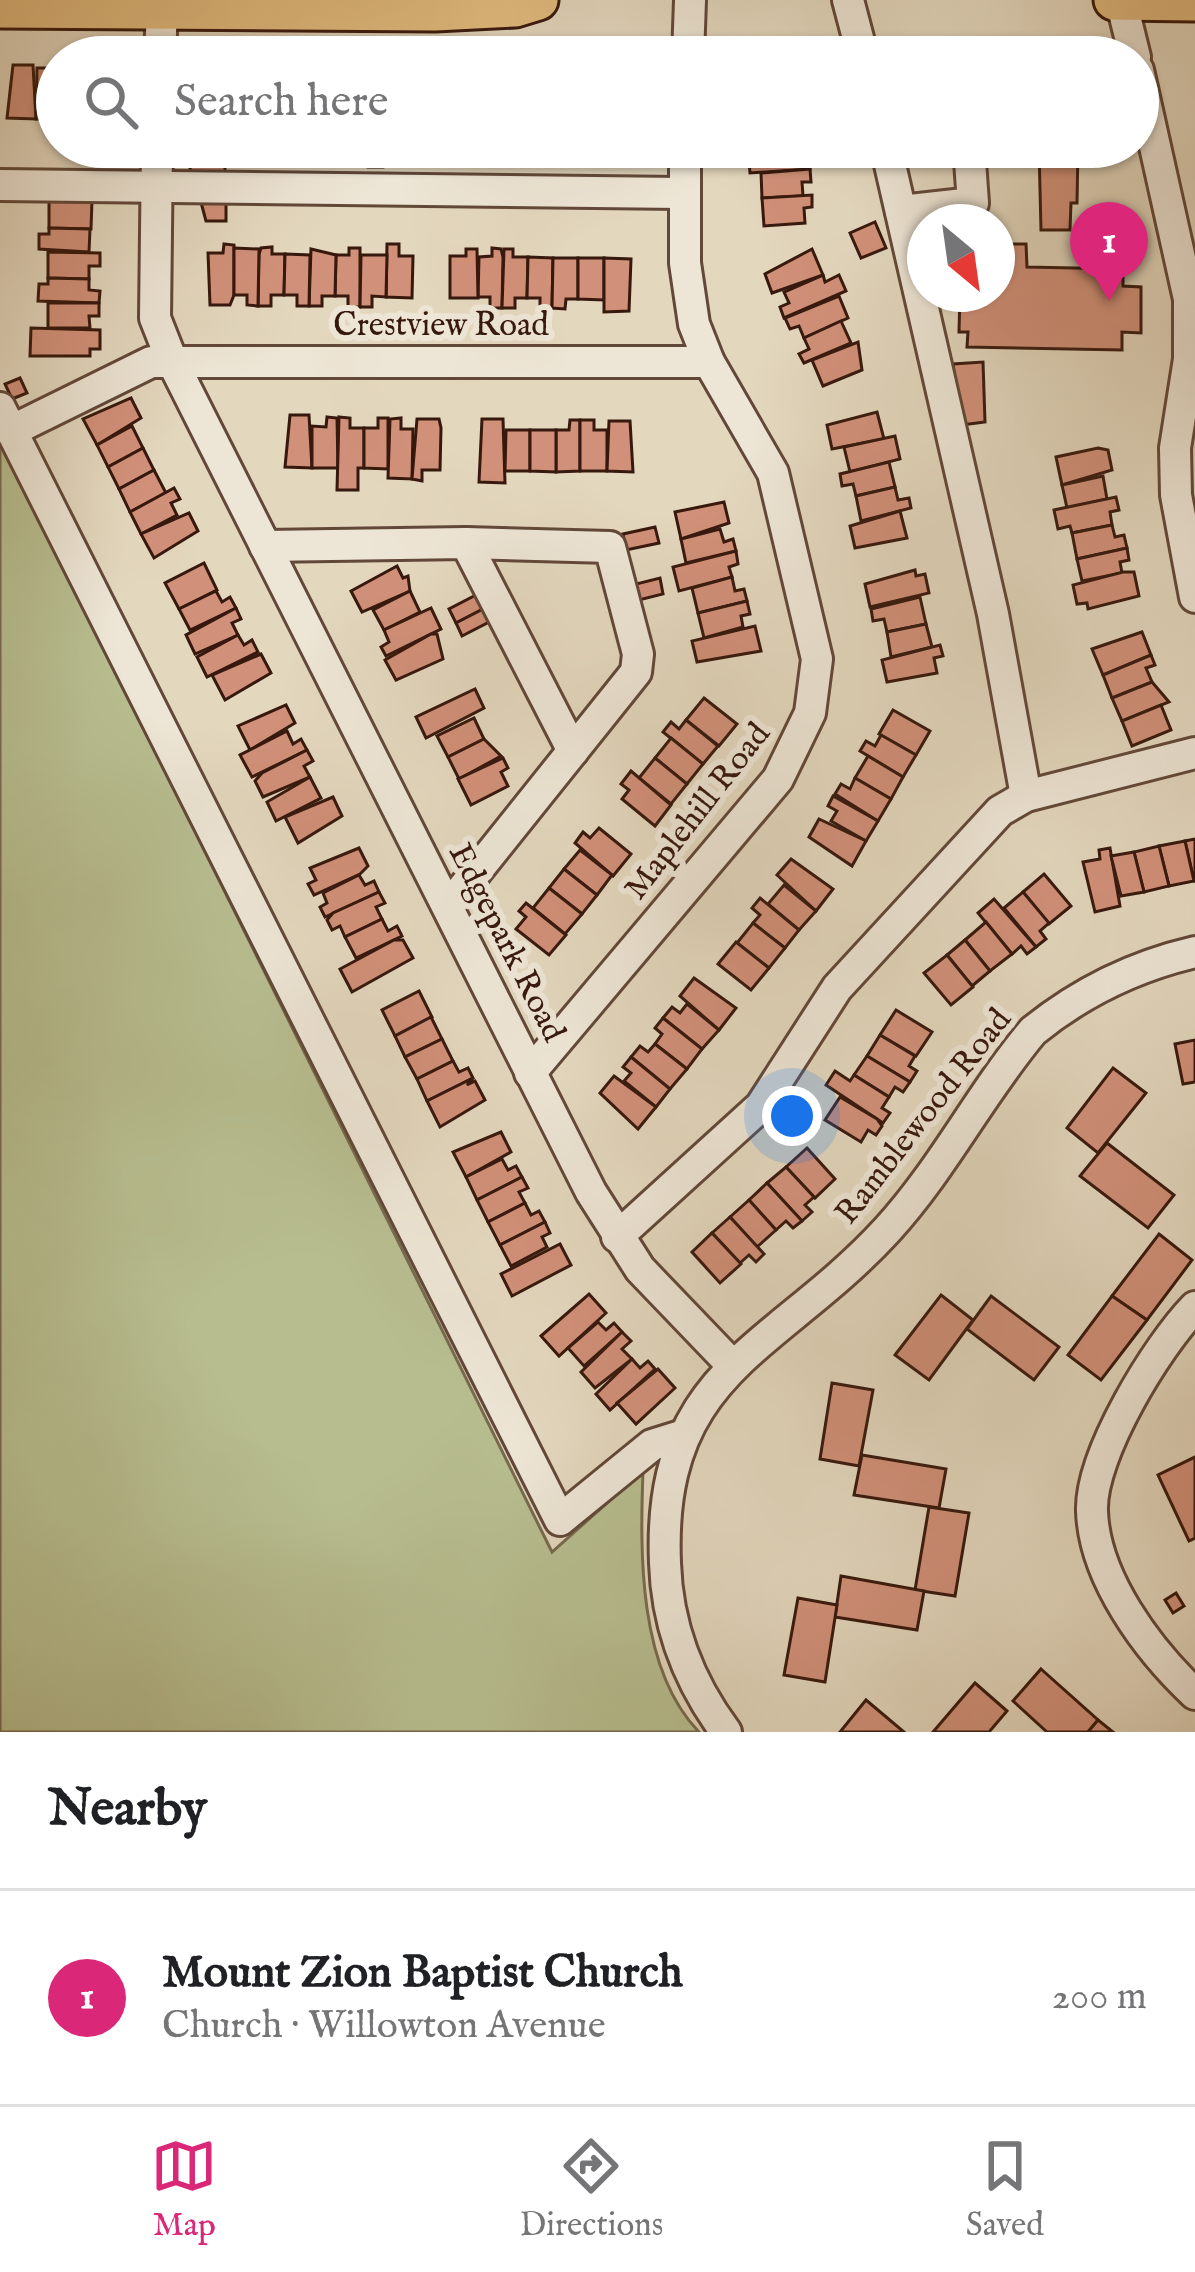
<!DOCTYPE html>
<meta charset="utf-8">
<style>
body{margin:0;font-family:"IM FELL English",serif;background:#f6f6f6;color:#202124}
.compass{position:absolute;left:907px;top:204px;width:108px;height:108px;border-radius:50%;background:#fff;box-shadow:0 3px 9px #0004;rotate:151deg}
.you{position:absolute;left:792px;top:1116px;width:42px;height:42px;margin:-30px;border:9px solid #fff;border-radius:50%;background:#1a73e8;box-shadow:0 0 0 18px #1a73e833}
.badge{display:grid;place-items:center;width:78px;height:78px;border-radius:50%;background:#db2777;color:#fff;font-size:39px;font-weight:700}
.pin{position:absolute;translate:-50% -99px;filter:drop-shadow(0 3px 6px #0008)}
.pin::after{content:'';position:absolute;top:63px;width:42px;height:36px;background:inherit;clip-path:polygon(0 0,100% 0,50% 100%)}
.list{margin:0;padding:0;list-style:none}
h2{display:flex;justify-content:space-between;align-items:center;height:156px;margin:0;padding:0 48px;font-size:51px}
h2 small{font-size:39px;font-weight:400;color:#757577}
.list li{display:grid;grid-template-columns:78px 1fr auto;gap:36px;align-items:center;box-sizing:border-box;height:216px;padding:0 48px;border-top:3px solid #e0e0e0}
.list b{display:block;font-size:45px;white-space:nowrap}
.list p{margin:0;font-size:39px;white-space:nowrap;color:#757577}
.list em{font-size:39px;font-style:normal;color:#757577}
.icon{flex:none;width:66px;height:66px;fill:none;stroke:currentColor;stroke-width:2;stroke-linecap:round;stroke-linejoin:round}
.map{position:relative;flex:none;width:1195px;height:1732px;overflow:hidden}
.search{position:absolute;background:#fff;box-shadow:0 3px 9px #0004;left:36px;right:36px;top:36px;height:132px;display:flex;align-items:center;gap:30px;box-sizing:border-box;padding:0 42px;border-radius:66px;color:#757577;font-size:45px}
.sheet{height:372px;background:#fff}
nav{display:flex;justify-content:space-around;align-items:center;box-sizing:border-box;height:168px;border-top:3px solid #e0e0e0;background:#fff;font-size:33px;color:#757577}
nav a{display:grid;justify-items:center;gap:6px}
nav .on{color:#db2777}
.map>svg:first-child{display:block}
.green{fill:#b7bd8f;stroke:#776a4e;stroke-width:3}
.building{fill:#d19079;stroke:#37180d;stroke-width:3}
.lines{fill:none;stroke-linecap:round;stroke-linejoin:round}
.minor-casing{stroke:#624839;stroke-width:36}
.major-casing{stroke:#37180d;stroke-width:45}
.minor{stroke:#ede5d5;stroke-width:30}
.major{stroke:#e2bc7f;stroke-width:39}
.labels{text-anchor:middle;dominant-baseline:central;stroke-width:12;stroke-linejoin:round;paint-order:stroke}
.street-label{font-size:33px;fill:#37180d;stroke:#ede5d5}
</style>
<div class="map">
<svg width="1195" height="1732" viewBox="0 0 1195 1732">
<rect width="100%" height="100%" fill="#e3d7be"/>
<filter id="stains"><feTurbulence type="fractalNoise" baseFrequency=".00167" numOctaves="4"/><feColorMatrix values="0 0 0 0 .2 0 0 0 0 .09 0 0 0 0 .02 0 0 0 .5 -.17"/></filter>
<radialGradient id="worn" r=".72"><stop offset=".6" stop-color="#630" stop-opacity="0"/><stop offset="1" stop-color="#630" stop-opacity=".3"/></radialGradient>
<path class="green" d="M0 438 552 1552 643 1471C640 1553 638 1669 699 1732H0Z"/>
<g class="building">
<polygon points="13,65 33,65 36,119 7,118"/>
<polygon points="37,68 48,68 48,78 57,78 57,119 36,119"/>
<polygon points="191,147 225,147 225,172 190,172"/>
<polygon points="384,147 383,167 368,167 368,147"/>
<rect x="442" y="147" width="16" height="18"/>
<polygon points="799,147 800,159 809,158 810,169 750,173 749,162 760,161 759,148"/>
<polygon points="1039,148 1078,148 1077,203 1071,203 1070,230 1041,230"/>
<polygon points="810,169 811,182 802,182 803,196 762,198 761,173"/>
<polygon points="199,195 226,195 226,221 206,221"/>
<polygon points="812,195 812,207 804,208 805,223 764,226 762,198"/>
<polygon points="49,200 92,200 91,229 49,228"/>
<polygon points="875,222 886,248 861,258 850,233"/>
<polygon points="49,228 90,229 89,252 39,249 39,234 49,234"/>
<polygon points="224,244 234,245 234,295 230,305 210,305 208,253 223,253"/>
<polygon points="387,244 399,244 399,256 413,256 412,298 386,297"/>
<polygon points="997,244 1026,244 1027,267 1123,269 1123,286 1141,287 1141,333 1122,332 1122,350 967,347 968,332 959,332 960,294 997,294"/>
<polygon points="272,247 272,254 285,254 284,295 271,295 271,306 258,306 259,254 261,248"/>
<polygon points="234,248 259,249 258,306 247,305 247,295 234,295"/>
<polygon points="349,248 360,248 360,307 348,307 348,296 335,296 336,255 349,255"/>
<polygon points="492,248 501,249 503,257 502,308 490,308 490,297 478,297 479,257 492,256"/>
<polygon points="311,249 336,255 335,296 322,296 322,306 309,306"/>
<polygon points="466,249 477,249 478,298 450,298 450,256 466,256"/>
<polygon points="504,249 513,249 513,257 528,257 527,298 515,298 515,308 502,308"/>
<polygon points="812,249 823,275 772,293 765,274"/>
<polygon points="48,252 100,253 100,266 89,266 89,279 48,278"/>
<polygon points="285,254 310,255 309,306 297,306 297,295 284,295"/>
<polygon points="361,255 387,255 386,297 372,296 372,307 360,307"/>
<polygon points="528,257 553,258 552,308 540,308 540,298 527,298"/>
<polygon points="553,258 578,258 578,299 566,299 565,309 552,308"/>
<polygon points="578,258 604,258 604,300 578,299"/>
<polygon points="604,258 631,259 629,311 604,312"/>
<polygon points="823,275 825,282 839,275 846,291 784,318 780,307 789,303 784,292"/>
<polygon points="48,278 89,279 89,290 100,291 99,303 38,301 39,284 48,284"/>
<polygon points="839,296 848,318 804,338 799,326 790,329 785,318"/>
<polygon points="48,303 99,303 99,316 89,316 90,328 48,328"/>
<polygon points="841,321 851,343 804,363 799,354 809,349 804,338"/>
<polygon points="31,328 100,330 100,349 90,349 90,356 30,356"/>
<polygon points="858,342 862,370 823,386 812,360"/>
<polygon points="983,362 985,422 961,425 953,364"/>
<polygon points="20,378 27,393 12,399 5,384"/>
<polygon points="131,398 141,418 97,445 83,419"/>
<polygon points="877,412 884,439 832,449 827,425"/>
<polygon points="290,415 309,415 312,468 285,467"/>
<polygon points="327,417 337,418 338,468 312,468 312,426 326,427"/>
<polygon points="339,417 350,418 350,428 364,428 364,468 358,468 358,490 337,490"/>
<polygon points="378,418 388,418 388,469 364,468 364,428 378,428"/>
<polygon points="401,418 401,429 413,429 412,479 388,478 390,419"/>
<polygon points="417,419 439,419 441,428 440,470 422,470 422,481 412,479"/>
<polygon points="482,419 503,419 505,483 479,482"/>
<polygon points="570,420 580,420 580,471 556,472 556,430 569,430"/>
<polygon points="580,420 594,420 594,430 607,430 607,471 580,471"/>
<polygon points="609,421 630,421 633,472 607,471"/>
<polygon points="132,426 143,448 108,467 97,445"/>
<polygon points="506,430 530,430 530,471 505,471"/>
<polygon points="530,430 556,430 556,472 530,471"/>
<polygon points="895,436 900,459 850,472 844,447"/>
<polygon points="143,448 154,470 119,489 108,467"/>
<polygon points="1098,448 1108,450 1112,470 1062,485 1056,457"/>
<polygon points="889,462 895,487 856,496 853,484 842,486 840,474"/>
<polygon points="154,470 166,493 130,512 119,489"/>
<polygon points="1103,476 1107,499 1067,508 1062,485"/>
<polygon points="895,487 898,500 909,498 911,508 861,521 856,496"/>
<polygon points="174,488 180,499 171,503 177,515 141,534 130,512"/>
<polygon points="1116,497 1119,510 1110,512 1112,525 1072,533 1070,526 1058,529 1054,510"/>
<polygon points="724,502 729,523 681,539 675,512"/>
<polygon points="900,511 907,538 855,548 850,526"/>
<polygon points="189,513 198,531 154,558 141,534"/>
<polygon points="1112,525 1115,537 1124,535 1127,548 1077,559 1072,533"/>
<polygon points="655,527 659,543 626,550 623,534"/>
<polygon points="720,529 724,542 733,539 736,551 686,563 681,539"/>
<polygon points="1127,548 1129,560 1120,562 1122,573 1082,581 1077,559"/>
<polygon points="736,551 738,564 729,567 732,577 679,591 673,567"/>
<polygon points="204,563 217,590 179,609 165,583"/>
<polygon points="397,566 403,578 408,576 410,591 362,612 351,591"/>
<polygon points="915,570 916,576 925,574 929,593 870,607 865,584"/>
<polygon points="1123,572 1134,572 1139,596 1088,609 1087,603 1077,604 1073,585"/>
<polygon points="732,577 735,591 744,589 747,601 698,613 692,588"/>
<polygon points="660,578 663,594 635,601 632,585"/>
<polygon points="216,591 222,602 230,597 236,608 190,630 179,609"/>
<polygon points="410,591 420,612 384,630 373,610"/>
<polygon points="476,595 483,609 456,623 449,609"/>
<polygon points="920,597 926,624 887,632 884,619 873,621 871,609"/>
<polygon points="747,601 750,614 741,616 743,627 704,638 698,613"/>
<polygon points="236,608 241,619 232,623 238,635 195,654 186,635"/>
<polygon points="431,608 441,629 386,656 381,647 389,642 384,630"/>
<polygon points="483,609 489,622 462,636 456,623"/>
<polygon points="926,624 932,647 891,657 887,632"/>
<polygon points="755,626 761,651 697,662 692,641"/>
<polygon points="1142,632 1151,655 1103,675 1092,649"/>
<polygon points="431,634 437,634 443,659 396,680 385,660"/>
<polygon points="238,635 244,645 252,640 258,652 207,677 197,657"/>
<polygon points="940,645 943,656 934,658 937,673 887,682 882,660"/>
<polygon points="261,654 271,673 225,700 212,675"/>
<polygon points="1151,655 1155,665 1146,668 1152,682 1112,698 1103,675"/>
<polygon points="1152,682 1169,702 1122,721 1112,698"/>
<polygon points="475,689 484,708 426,738 416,717"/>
<polygon points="704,698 737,724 719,746 686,720"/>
<polygon points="286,705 295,723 250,750 238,726"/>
<polygon points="1161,705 1171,730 1132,746 1122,721"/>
<polygon points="893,710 930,731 916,755 879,734"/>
<polygon points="474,718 484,739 448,757 437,736"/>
<polygon points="686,720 718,746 703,764 663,732 671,722 679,729"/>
<polygon points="287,731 293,744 301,739 307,750 252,777 240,755"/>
<polygon points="881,735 916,755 903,777 860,751 866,741 875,746"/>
<polygon points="671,738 703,764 687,784 655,758"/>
<polygon points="484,739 501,756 459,779 448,757"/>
<polygon points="307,750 313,761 304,766 310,777 263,797 255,781 262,773"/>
<polygon points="868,756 903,777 891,799 855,778"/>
<polygon points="503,758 508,768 501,772 508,786 471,805 458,779"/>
<polygon points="655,758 687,784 671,804 639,778"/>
<polygon points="631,771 671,805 655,826 622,799 629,790 621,784"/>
<polygon points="310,777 321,798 276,821 267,802"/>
<polygon points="855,778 891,799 878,821 835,794 841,784 850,789"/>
<polygon points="833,796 878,821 866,841 831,821 837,811 828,806"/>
<polygon points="333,797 342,816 298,843 285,817"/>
<polygon points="819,819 866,841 852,866 809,837"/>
<polygon points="599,828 631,854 613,876 575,843 583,832 590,838"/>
<polygon points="1195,839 1195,881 1194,881 1185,841"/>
<polygon points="1185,841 1194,881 1169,886 1159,846"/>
<polygon points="1159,846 1169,886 1144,892 1134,852"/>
<polygon points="359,848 368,866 360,874 314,895 308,884 316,880 310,868"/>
<polygon points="1110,848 1120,906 1095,912 1083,862 1100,859 1099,850"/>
<polygon points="580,850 612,875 597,895 564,869"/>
<polygon points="1134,852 1144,892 1121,896 1111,856"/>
<polygon points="791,859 833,889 816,911 777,875"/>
<polygon points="564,869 597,895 582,914 549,888"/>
<polygon points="1044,874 1071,906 1049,924 1023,892"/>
<polygon points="359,875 365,885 374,881 379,892 325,917 320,907 327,903 323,893"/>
<polygon points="784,885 816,911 799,930 768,904"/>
<polygon points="549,888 582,914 565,934 533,908"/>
<polygon points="379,892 385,903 376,907 382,919 345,937 340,926 332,930 327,920 333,913"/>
<polygon points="1023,892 1049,923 1040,931 1046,939 1036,947 1004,908"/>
<polygon points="760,898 799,930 785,948 753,923 760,915 752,908"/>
<polygon points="994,899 1036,947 1027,954 1021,946 1012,954 978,913"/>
<polygon points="526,903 566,935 549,955 516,929 526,917 519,911"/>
<polygon points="382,919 388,931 397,926 402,936 356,958 345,937"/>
<polygon points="986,922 1012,954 990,971 965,940"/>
<polygon points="753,923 785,948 769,968 737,943"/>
<polygon points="394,940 403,940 413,958 352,992 340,969"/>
<polygon points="965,940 990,971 972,986 947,955"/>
<polygon points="736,942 769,968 751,990 718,964"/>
<polygon points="947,955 973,987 951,1005 924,973"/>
<polygon points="694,978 736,1008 719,1030 680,996"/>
<polygon points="419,991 432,1017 395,1036 382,1010"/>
<polygon points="687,1004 719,1030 702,1049 663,1018 672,1007 680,1013"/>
<polygon points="896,1010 932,1032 916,1056 880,1035"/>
<polygon points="431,1017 442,1039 405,1057 395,1036"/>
<polygon points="663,1018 702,1049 687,1069 655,1044 662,1034 655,1028"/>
<polygon points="880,1035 915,1056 909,1066 917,1071 910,1082 867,1056"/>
<polygon points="442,1039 453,1061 417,1079 405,1057"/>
<polygon points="1195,1040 1195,1082 1183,1084 1175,1044"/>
<polygon points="655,1044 687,1069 670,1089 631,1057 640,1046 648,1052"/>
<polygon points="867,1056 910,1082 903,1092 895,1087 889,1097 854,1075"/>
<polygon points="631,1057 670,1089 656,1107 624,1081 631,1073 623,1067"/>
<polygon points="453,1061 459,1072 468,1068 473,1078 427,1101 417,1079"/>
<polygon points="1113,1068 1146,1093 1098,1153 1067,1128"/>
<polygon points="835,1071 850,1081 854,1075 889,1097 882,1108 890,1113 883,1123 826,1085"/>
<polygon points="614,1076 656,1107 638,1129 600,1093"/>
<polygon points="473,1078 467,1085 475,1081 485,1100 440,1127 427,1101"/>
<polygon points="840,1097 877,1119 882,1126 876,1135 868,1130 861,1142 825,1120"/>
<polygon points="782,1112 803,1127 793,1142 772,1127"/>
<polygon points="501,1132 511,1152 466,1177 453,1152"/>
<polygon points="1107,1143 1174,1195 1148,1228 1080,1176"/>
<polygon points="807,1148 835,1179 815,1198 786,1167"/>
<polygon points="502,1159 508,1170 516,1166 522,1177 477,1200 466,1177"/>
<polygon points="786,1167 814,1197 805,1205 812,1212 802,1221 767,1183"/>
<polygon points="522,1177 528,1188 519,1192 525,1203 488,1222 477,1200"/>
<polygon points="767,1183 802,1221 793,1228 786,1221 776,1230 749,1200"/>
<polygon points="749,1200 776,1230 757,1247 730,1217"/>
<polygon points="525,1203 531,1215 539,1211 545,1222 500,1245 488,1222"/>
<polygon points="730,1217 764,1254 756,1262 749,1255 740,1263 712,1233"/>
<polygon points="545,1222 550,1233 542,1237 547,1247 511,1266 500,1245"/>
<polygon points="712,1233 741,1264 720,1283 692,1252"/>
<polygon points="1159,1234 1192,1260 1147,1320 1112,1296"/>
<polygon points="560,1244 571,1265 512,1296 501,1274"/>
<polygon points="589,1294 606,1313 559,1356 541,1336"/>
<polygon points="941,1295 973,1320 929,1380 895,1355"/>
<polygon points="991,1296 1059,1347 1034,1380 967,1329"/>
<polygon points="1112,1296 1147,1320 1101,1380 1068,1355"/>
<polygon points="598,1322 606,1330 614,1323 622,1332 584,1366 568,1348"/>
<polygon points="622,1332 631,1341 622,1349 632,1359 595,1388 581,1372"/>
<polygon points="632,1359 640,1368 648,1361 655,1369 610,1410 596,1394"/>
<polygon points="658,1369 675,1388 636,1424 617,1403"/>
<polygon points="832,1383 873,1390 859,1466 820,1459"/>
<polygon points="862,1455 946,1469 939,1508 854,1495"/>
<polygon points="1195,1457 1195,1538 1189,1541 1158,1475"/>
<polygon points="929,1507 969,1513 955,1596 915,1590"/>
<polygon points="841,1576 924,1591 917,1630 835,1617"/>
<polygon points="1176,1593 1184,1606 1173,1613 1165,1600"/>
<polygon points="798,1598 837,1605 825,1682 784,1675"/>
<polygon points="1041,1669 1098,1720 1088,1732 1047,1732 1013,1701"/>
<polygon points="975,1683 1007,1711 989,1732 933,1732"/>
<polygon points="866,1700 904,1732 840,1732"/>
<polygon points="1098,1720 1113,1732 1088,1732"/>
</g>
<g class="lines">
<defs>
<g id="minor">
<polyline points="848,0 863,57"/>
<polyline points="1121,0 1135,57"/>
<polyline points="160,57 162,8"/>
<polyline points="688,57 690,0"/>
<polyline points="1138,70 1189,299 1189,359 1175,448 1176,495 1195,597"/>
<polyline points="157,147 155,318 172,361 591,1192 640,1269 733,1366"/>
<polyline points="886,147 993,614 1026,796"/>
<polyline points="0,185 681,193"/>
<polyline points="901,211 973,203 969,147"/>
<polyline points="0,408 560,1520 652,1445 684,1435"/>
<polyline points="11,431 151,362 709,362"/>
<polyline points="265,546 466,543 573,751"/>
<polyline points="448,907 636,672 638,654 610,547 466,543"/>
<polyline points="530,1073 778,779 810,713 817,659 773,473 709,362 694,324 685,263 685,147"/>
<polyline points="617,1237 761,1106 837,988 1000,811 1026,796 1195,753"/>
<path d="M1195 1307C1157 1346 1090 1455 1092 1511 1094 1578 1148 1650 1195 1694"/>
<path d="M726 1732C688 1681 667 1626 665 1563 657 1369 776 1351 887 1230 943 1169 980 1094 1033 1031 1081 992 1135 966 1195 952"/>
</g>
<g id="major">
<polyline points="1114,0 1195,1"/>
<polyline points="0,8 435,11 515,7 538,0"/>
</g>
</defs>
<use href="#minor" class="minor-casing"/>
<use href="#major" class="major-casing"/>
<use href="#minor" class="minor"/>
<use href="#major" class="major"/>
</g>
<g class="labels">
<g class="street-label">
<text x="441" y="326">Crestview Road</text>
<text transform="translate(698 812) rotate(-52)">Maplehill Road</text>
<text transform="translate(506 943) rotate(63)">Edgepark Road</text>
<text transform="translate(924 1117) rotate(-52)">Ramblewood Road</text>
</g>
</g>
<rect width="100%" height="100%" filter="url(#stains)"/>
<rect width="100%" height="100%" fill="url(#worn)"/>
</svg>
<svg class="compass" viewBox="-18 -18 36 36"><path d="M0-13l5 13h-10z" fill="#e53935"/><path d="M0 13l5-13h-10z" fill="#757577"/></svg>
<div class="you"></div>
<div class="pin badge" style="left:1109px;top:301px">1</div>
<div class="search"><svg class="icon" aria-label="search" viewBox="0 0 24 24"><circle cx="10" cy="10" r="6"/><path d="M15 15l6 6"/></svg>Search here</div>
</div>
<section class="sheet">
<h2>Nearby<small></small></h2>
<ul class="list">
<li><span class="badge">1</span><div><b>Mount Zion Baptist Church</b><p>Church · Willowton Avenue</p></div><em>200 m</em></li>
</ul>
</section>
<nav>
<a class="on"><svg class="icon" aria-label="map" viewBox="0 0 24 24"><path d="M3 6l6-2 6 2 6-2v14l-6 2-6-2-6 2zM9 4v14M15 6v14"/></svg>Map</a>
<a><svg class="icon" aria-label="directions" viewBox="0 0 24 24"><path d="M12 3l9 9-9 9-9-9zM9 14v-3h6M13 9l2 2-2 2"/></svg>Directions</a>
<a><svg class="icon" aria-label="saved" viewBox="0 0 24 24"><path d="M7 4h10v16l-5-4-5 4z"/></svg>Saved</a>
</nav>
